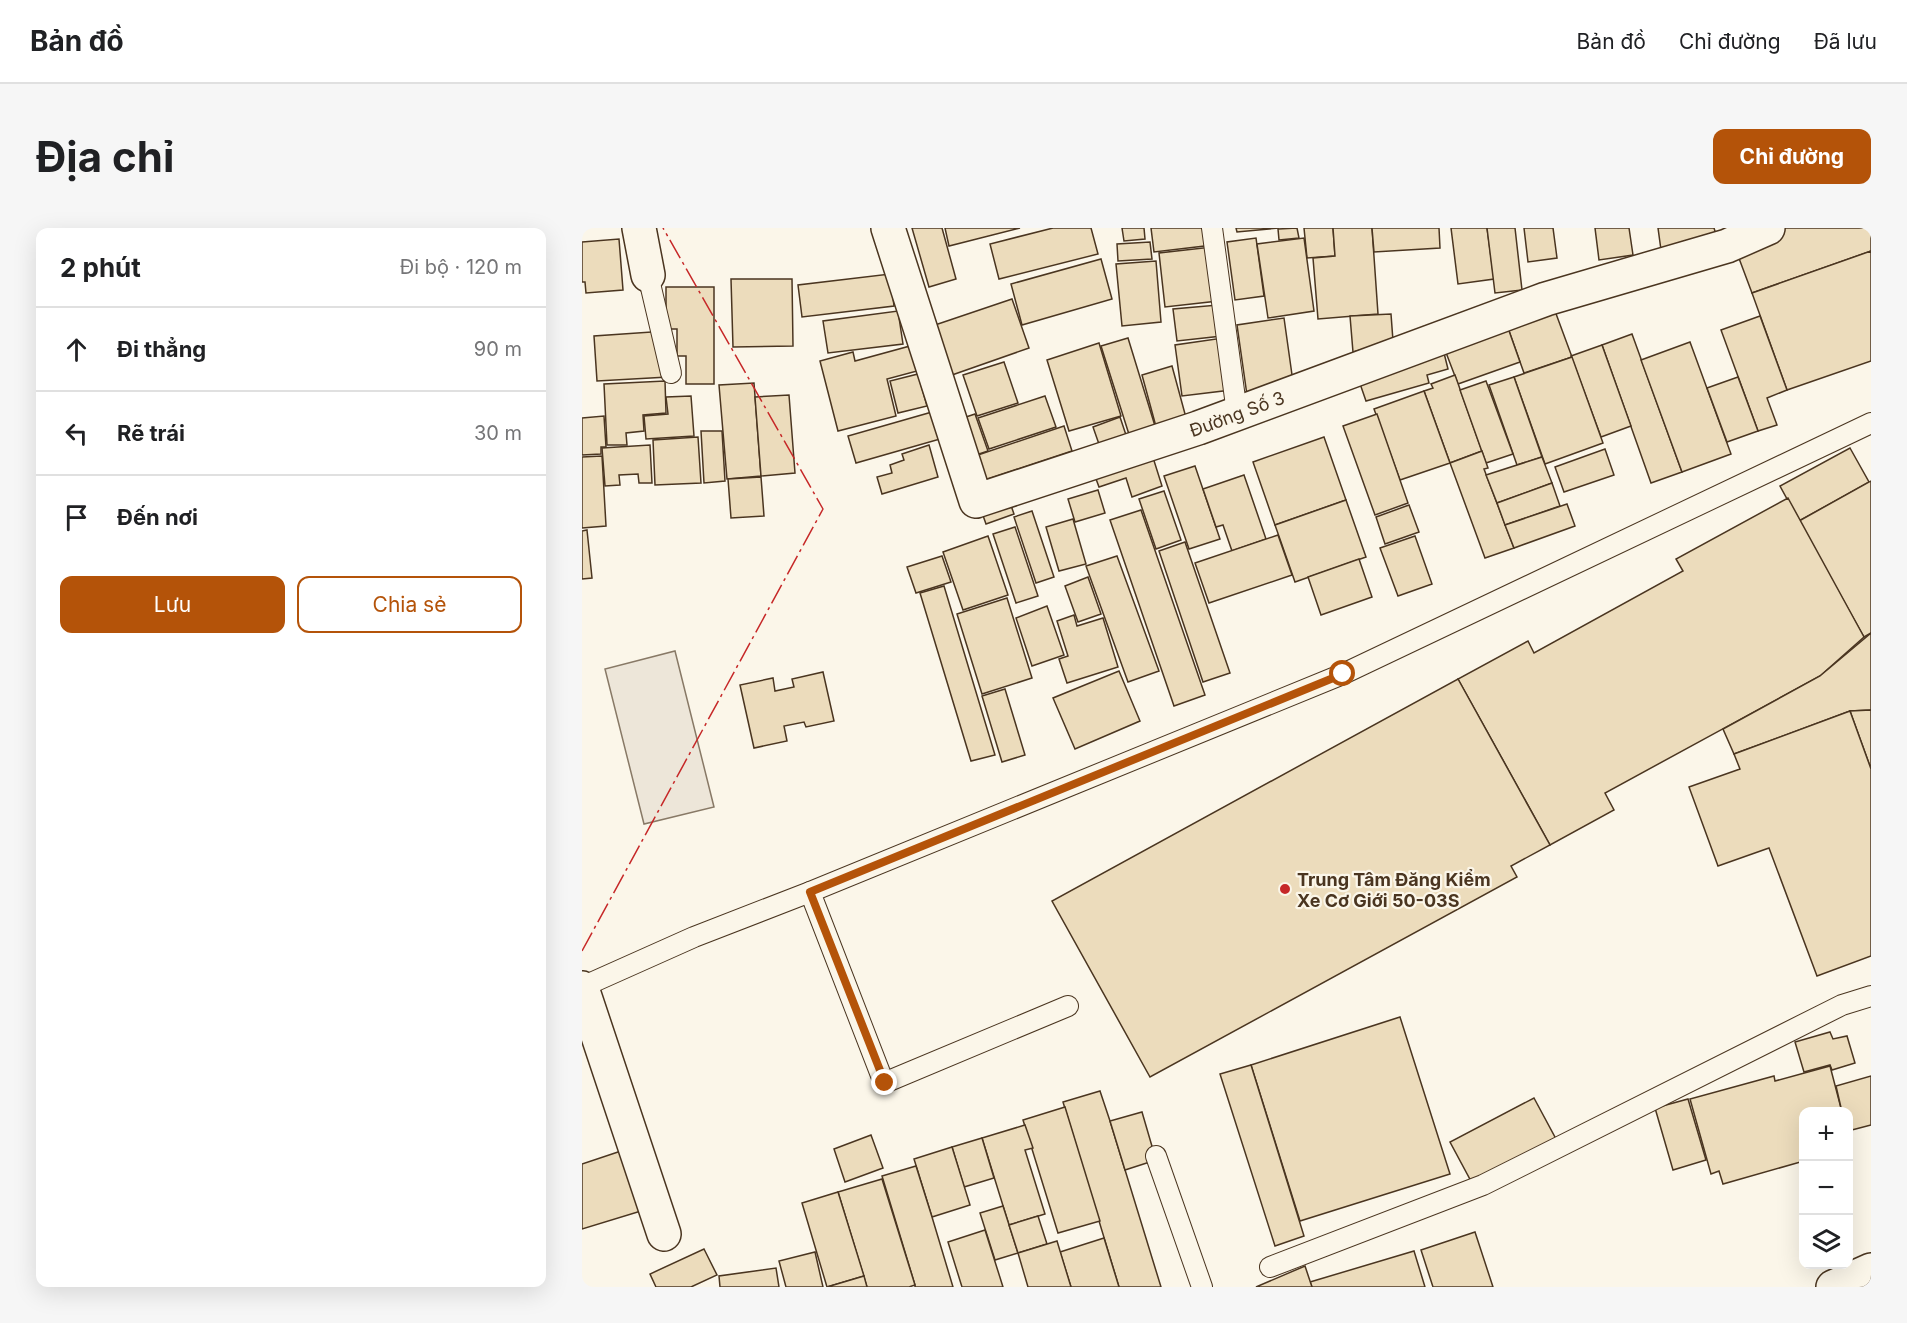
<!DOCTYPE html>
<html lang="vi">
<meta charset="utf-8">
<style>
body{margin:0;font-family:Inter,sans-serif;background:#f6f6f6;color:#202124}
.controls{position:absolute;right:18px;bottom:18px;display:grid;overflow:hidden;border-radius:12px;box-shadow:0 6px 24px #0002}
.controls button{width:54px;height:54px;display:grid;place-items:center;padding:0;border:0;border-bottom:2px solid #e0e0e0;background:#fff;color:#202124;font:30px sans-serif}
.stop{position:absolute;width:18px;height:18px;margin:-14px;border:4px solid #b45309;border-radius:50%;background:#fff}
.stop.end{background:#b45309;border-color:#fff;box-shadow:0 2px 6px #0008}
.list{margin:0;padding:0;list-style:none}
h2{display:flex;justify-content:space-between;align-items:center;height:78px;margin:0;padding:0 24px;font-size:26px}
h2 small{font-size:20px;font-weight:400;color:#757577}
.list li{display:grid;grid-template-columns:39px 1fr auto;gap:18px;align-items:center;box-sizing:border-box;height:84px;padding:0 24px;border-top:2px solid #e0e0e0}
.list b{display:block;font-size:22px;white-space:nowrap}
.list em{font-size:20px;font-style:normal;color:#757577}
.actions{display:flex;gap:12px;padding:18px 24px}
.actions a{flex:1;padding:14px 0;border:2px solid #b45309;border-radius:12px;text-align:center;font-size:21px;color:#b45309}
.actions .main{background:#b45309;color:#fff}
.icon{flex:none;width:33px;height:33px;fill:none;stroke:currentColor;stroke-width:2;stroke-linecap:round;stroke-linejoin:round}
.map{position:relative;flex:none;width:1289px;height:1059px;overflow:hidden;border-radius:12px}
header{display:flex;align-items:center;gap:36px;box-sizing:border-box;height:84px;padding:0 30px;background:#fff;border-bottom:2px solid #e0e0e0}
header strong{font-size:28px}
nav{display:flex;gap:33px;margin-inline-start:auto;font-size:21px}
.intro{display:flex;align-items:center;justify-content:space-between;box-sizing:border-box;height:144px;padding:0 36px}
h1{margin:0;font-size:42px}
.button{padding:15px 27px;border-radius:12px;background:#b45309;color:#fff;font-size:21px;font-weight:700}
main{display:flex;gap:36px;padding:0 36px}
aside{flex:1;background:#fff;border-radius:12px;box-shadow:0 6px 24px #0002}
.map>svg:first-child{display:block}
.green{fill:#ede6d9;stroke:#887966;stroke-width:1.5}
.building{fill:#ecdcbc;stroke:#4a3520;stroke-width:1.5}
.lines{fill:none;stroke-linecap:round;stroke-linejoin:round}
.lane-casing{stroke:#4a3520;stroke-width:22}
.street-casing{stroke:#4a3520;stroke-width:36}
.lane{stroke:#fbf6e9;stroke-width:20}
.street{stroke:#fbf6e9;stroke-width:33}
.power{stroke:#c62828;stroke-width:1.5;stroke-dasharray:21 4.5 3 4.5;stroke-linecap:butt}
.route{stroke:#b45309;stroke-width:8}
.poi-dot{fill:#c62828;stroke:#fbf6e9;stroke-width:2}
.labels{text-anchor:middle;dominant-baseline:central;stroke-width:4.5;stroke-linejoin:round;paint-order:stroke}
.street-label{font-size:18px;fill:#4a3520;stroke:#fbf6e9}
.poi-label{font-size:18px;font-weight:bold;fill:#4a3520;stroke:#fbf6e9;text-anchor:start}
</style>
<header>
<strong>Bản đồ</strong>
<nav><a>Bản đồ</a><a>Chỉ đường</a><a>Đã lưu</a></nav>
</header>
<div class="intro"><h1>Địa chỉ</h1><a class="button">Chỉ đường</a></div>
<main>
<aside>
<h2>2 phút<small>Đi bộ · 120 m</small></h2>
<ul class="list">
<li><svg class="icon" aria-label="ahead" viewBox="0 0 24 24"><path d="M12 20V5M6 11l6-6 6 6"/></svg><div><b>Đi thẳng</b></div><em>90 m</em></li>
<li><svg class="icon" aria-label="left" viewBox="0 0 24 24"><path d="M17 20v-9H6M10 6l-5 5 5 5"/></svg><div><b>Rẽ trái</b></div><em>30 m</em></li>
<li><svg class="icon" aria-label="arrive" viewBox="0 0 24 24"><path d="M6 21V4h12l-3 4 3 4H6"/></svg><div><b>Đến nơi</b></div></li>
</ul>
<div class="actions"><a class="main">Lưu</a><a>Chia sẻ</a></div>
</aside>
<div class="map">
<svg width="1289" height="1059" viewBox="0 0 1289 1059">
<rect width="100%" height="100%" fill="#fbf6e9"/>
<polygon class="green" points="93,423 132,579 62,596 23,441"/>
<g class="building">
<polygon points="330,0 360,0 374,51 347,59"/>
<polygon points="363,0 438,0 367,18"/>
<polygon points="471,0 509,0 516,26 417,51 408,16"/>
<polygon points="540,0 562,0 563,11 542,13"/>
<polygon points="569,0 629,0 631,17 572,24"/>
<polygon points="654,0 697,0 655,4"/>
<polygon points="715,0 717,10 697,12 696,1"/>
<polygon points="722,0 751,0 753,28 725,30"/>
<polygon points="751,0 790,0 796,86 736,91 731,30 753,28"/>
<polygon points="790,0 857,0 858,20 792,24"/>
<polygon points="869,0 905,0 912,51 876,56"/>
<polygon points="905,0 933,0 940,62 913,65"/>
<polygon points="942,0 971,0 975,30 946,34"/>
<polygon points="1013,0 1047,0 1051,27 1017,32"/>
<polygon points="1076,0 1132,0 1137,16 1079,22"/>
<polygon points="1199,0 1289,0 1289,23 1170,65 1152,17"/>
<polygon points="674,10 682,68 653,72 645,14"/>
<polygon points="722,10 732,83 686,90 675,16"/>
<polygon points="37,11 41,62 4,65 3,54 0,54 0,14"/>
<polygon points="568,14 570,31 536,33 535,16"/>
<polygon points="630,19 636,73 583,79 577,25"/>
<polygon points="1289,23 1289,133 1205,162 1170,65"/>
<polygon points="519,31 530,71 440,97 429,56"/>
<polygon points="574,33 579,94 540,98 534,36"/>
<polygon points="308,46 312,78 220,89 216,57"/>
<polygon points="149,51 210,51 211,118 151,119"/>
<polygon points="84,59 132,59 132,156 104,156 104,128 95,128 95,101 84,101"/>
<polygon points="430,71 447,120 370,147 353,97"/>
<polygon points="636,77 640,108 595,113 591,81"/>
<polygon points="316,83 321,116 246,125 241,93"/>
<polygon points="973,83 990,129 942,145 926,100"/>
<polygon points="809,86 811,113 771,124 768,88"/>
<polygon points="1178,88 1205,162 1185,170 1195,197 1176,203 1139,102"/>
<polygon points="702,90 712,161 665,167 655,97"/>
<polygon points="926,100 938,134 876,156 863,122"/>
<polygon points="84,103 86,149 15,153 12,108"/>
<polygon points="1050,106 1100,244 1069,255 1020,117"/>
<polygon points="546,110 577,211 551,219 519,118"/>
<polygon points="641,110 649,162 600,168 593,117"/>
<polygon points="1108,114 1149,226 1100,244 1059,132"/>
<polygon points="517,115 539,188 487,203 465,132"/>
<polygon points="1020,117 1049,198 1019,209 989,128"/>
<polygon points="328,118 335,143 305,151 314,188 256,203 238,133 271,124 273,133"/>
<polygon points="861,121 866,141 845,147 847,155 784,173 775,147"/>
<polygon points="990,129 1021,215 963,236 932,149"/>
<polygon points="422,134 436,175 395,188 381,147"/>
<polygon points="590,138 606,197 576,206 560,147"/>
<polygon points="336,146 345,178 316,185 308,153"/>
<polygon points="873,147 900,223 868,235 842,163 851,160 849,156"/>
<polygon points="932,149 960,229 935,237 907,157"/>
<polygon points="1156,149 1176,203 1145,214 1125,160"/>
<polygon points="83,153 84,185 61,187 62,203 44,205 45,217 25,217 22,156"/>
<polygon points="904,153 931,226 904,235 878,162"/>
<polygon points="172,155 179,248 145,251 137,157"/>
<polygon points="842,163 868,235 818,252 792,181"/>
<polygon points="207,167 213,245 179,248 173,169"/>
<polygon points="109,168 112,208 64,211 62,188 86,186 84,169"/>
<polygon points="463,168 474,199 407,221 396,190"/>
<polygon points="350,184 358,211 274,235 266,208"/>
<polygon points="393,186 406,223 391,228 378,191"/>
<polygon points="795,186 826,275 793,287 761,198"/>
<polygon points="22,188 24,219 19,219 19,226 0,227 0,190"/>
<polygon points="538,189 545,210 518,219 511,199"/>
<polygon points="482,198 490,223 399,253 390,229"/>
<polygon points="119,203 140,203 143,253 122,255"/>
<polygon points="116,209 119,255 73,257 71,212"/>
<polygon points="742,209 764,272 693,297 671,234"/>
<polygon points="68,217 70,255 57,255 56,246 37,247 38,257 23,258 20,220"/>
<polygon points="347,217 356,249 300,266 295,249 310,245 308,237 322,232 320,226"/>
<polygon points="568,220 580,258 550,269 544,250 517,259 510,240"/>
<polygon points="1268,220 1287,254 1217,293 1198,258"/>
<polygon points="1023,221 1032,247 982,264 973,239"/>
<polygon points="900,223 906,240 902,241 932,320 903,330 868,235"/>
<polygon points="20,228 24,298 0,300 0,229"/>
<polygon points="960,229 970,255 915,275 904,247"/>
<polygon points="613,238 638,311 607,321 582,248"/>
<polygon points="662,247 684,311 650,323 641,297 634,299 621,261"/>
<polygon points="179,249 182,288 149,290 146,251"/>
<polygon points="1289,253 1289,405 1282,409 1217,293"/>
<polygon points="970,255 978,278 923,297 915,275"/>
<polygon points="516,262 523,285 493,294 486,271"/>
<polygon points="582,263 599,312 574,321 557,271"/>
<polygon points="426,269 432,286 404,296 398,279"/>
<polygon points="1206,270 1282,409 1238,448 1023,565 1032,582 968,617 876,451 946,413 952,425 1101,343 1094,331"/>
<polygon points="764,272 784,329 713,354 693,297"/>
<polygon points="985,276 993,298 932,320 923,297"/>
<polygon points="827,277 837,304 803,316 794,289"/>
<polygon points="559,282 623,467 592,478 528,292"/>
<polygon points="450,283 472,349 454,355 432,289"/>
<polygon points="491,291 504,336 477,343 464,299"/>
<polygon points="433,299 456,368 434,375 411,306"/>
<polygon points="5,302 10,350 0,351 0,303"/>
<polygon points="696,307 710,347 627,375 613,335"/>
<polygon points="406,308 426,367 381,382 361,324"/>
<polygon points="833,308 850,356 816,368 798,320"/>
<polygon points="603,314 648,445 621,454 577,323"/>
<polygon points="360,328 369,354 334,365 325,339"/>
<polygon points="535,328 577,443 546,454 504,338"/>
<polygon points="777,331 790,369 739,387 726,349"/>
<polygon points="506,349 519,386 496,394 483,358"/>
<polygon points="362,358 413,527 389,533 338,365"/>
<polygon points="425,370 450,450 400,466 375,386"/>
<polygon points="465,378 482,427 450,438 434,390"/>
<polygon points="492,387 495,398 521,390 536,439 485,455 477,431 486,428 475,393"/>
<polygon points="1289,405 1289,482 1268,483 1152,526 1141,501 1238,448"/>
<polygon points="537,443 558,493 493,521 471,470"/>
<polygon points="241,444 252,493 224,499 222,494 202,498 205,513 172,520 158,457 191,450 193,463 212,459 210,451"/>
<polygon points="876,451 968,617 929,638 935,649 568,849 470,673"/>
<polygon points="423,461 443,527 420,534 400,468"/>
<polygon points="1289,482 1289,541 1268,483"/>
<polygon points="1268,483 1289,541 1289,728 1235,748 1187,620 1136,638 1107,559 1158,541 1152,526"/>
<polygon points="818,789 868,946 718,993 669,837"/>
<polygon points="1248,804 1251,811 1265,808 1273,835 1250,842 1248,837 1222,844 1213,814"/>
<polygon points="669,837 722,1008 693,1018 638,846"/>
<polygon points="1248,838 1260,884 1222,884 1222,933 1141,956 1137,943 1129,946 1108,871 1192,848 1193,853"/>
<polygon points="1289,848 1289,897 1266,903 1266,884 1260,884 1254,858"/>
<polygon points="518,863 528,893 579,1059 537,1059 481,874"/>
<polygon points="952,870 974,911 890,955 868,914"/>
<polygon points="1106,871 1124,932 1091,942 1073,880"/>
<polygon points="483,879 518,993 476,1005 441,892"/>
<polygon points="560,884 574,932 543,942 528,893"/>
<polygon points="443,897 451,920 443,922 463,986 427,997 400,910"/>
<polygon points="289,907 301,940 263,954 252,921"/>
<polygon points="400,910 412,950 382,959 370,919"/>
<polygon points="370,919 388,977 350,989 332,931"/>
<polygon points="39,923 59,983 0,1001 0,936"/>
<polygon points="334,938 350,989 371,1059 333,1059 333,1057 300,948"/>
<polygon points="300,951 333,1057 327,1059 285,1059 256,964"/>
<polygon points="256,964 282,1048 245,1059 220,975"/>
<polygon points="421,978 436,1025 413,1032 398,985"/>
<polygon points="456,988 465,1016 436,1025 427,997"/>
<polygon points="403,1002 421,1059 380,1059 366,1014"/>
<polygon points="893,1004 911,1059 851,1059 839,1022"/>
<polygon points="522,1010 537,1059 489,1059 478,1024"/>
<polygon points="475,1013 489,1059 446,1059 436,1025"/>
<polygon points="122,1021 135,1047 109,1059 74,1059 68,1046"/>
<polygon points="832,1023 843,1059 730,1059 728,1054"/>
<polygon points="233,1024 241,1059 204,1059 197,1033"/>
<polygon points="723,1038 730,1059 674,1059"/>
<polygon points="194,1040 197,1059 138,1059 137,1048"/>
<polygon points="282,1048 285,1059 245,1059"/>
</g>
<g class="lines">
<defs>
<g id="lane">
<polyline points="630,0 655,185"/>
<polyline points="66,47 89,145"/>
<polyline points="228,664 302,855 486,778"/>
<polyline points="0,759 112,709 228,664 761,446 1289,195"/>
<polyline points="574,928 620,1059"/>
<polyline points="688,1039 901,957 1260,777 1289,768"/>
</g>
<g id="street">
<polyline points="57,0 66,47"/>
<path id="s1" d="M306 0 394 273 616 200 964 71 1145 18 1186 0"/>
<polyline points="0,760 82,1006"/>
<polyline points="1251,1059 1289,1042"/>
</g>
</defs>
<use href="#lane" class="lane-casing"/>
<use href="#street" class="street-casing"/>
<use href="#lane" class="lane"/>
<use href="#street" class="street"/>
<polyline class="power" points="0,723 241,281 81,0"/>
</g>
<g class="lines">
<polyline class="route" points="303,855 228,664 761,446"/>
</g>
<circle class="poi-dot" cx="703" cy="661" r="6"/>
<g class="labels">
<g class="street-label">
<text stroke="none"><textPath href="#s1" startOffset="562">Đường Số 3</textPath></text>
</g>
<g class="poi-label">
<text x="715" y="651">Trung Tâm Đăng Kiểm<tspan x="715" dy="21">Xe Cơ Giới 50-03S</tspan></text>
</g>
</g>
</svg>
<div class="controls">
<button>+</button>
<button>−</button>
<button><svg class="icon" aria-label="layers" viewBox="0 0 24 24"><path d="M12 4l9 5-9 5-9-5zM3 14l9 5 9-5"/></svg></button>
</div>
<div class="stop" style="left:761px;top:446px"></div>
<div class="stop end" style="left:303px;top:855px"></div>
</div>
</main>
